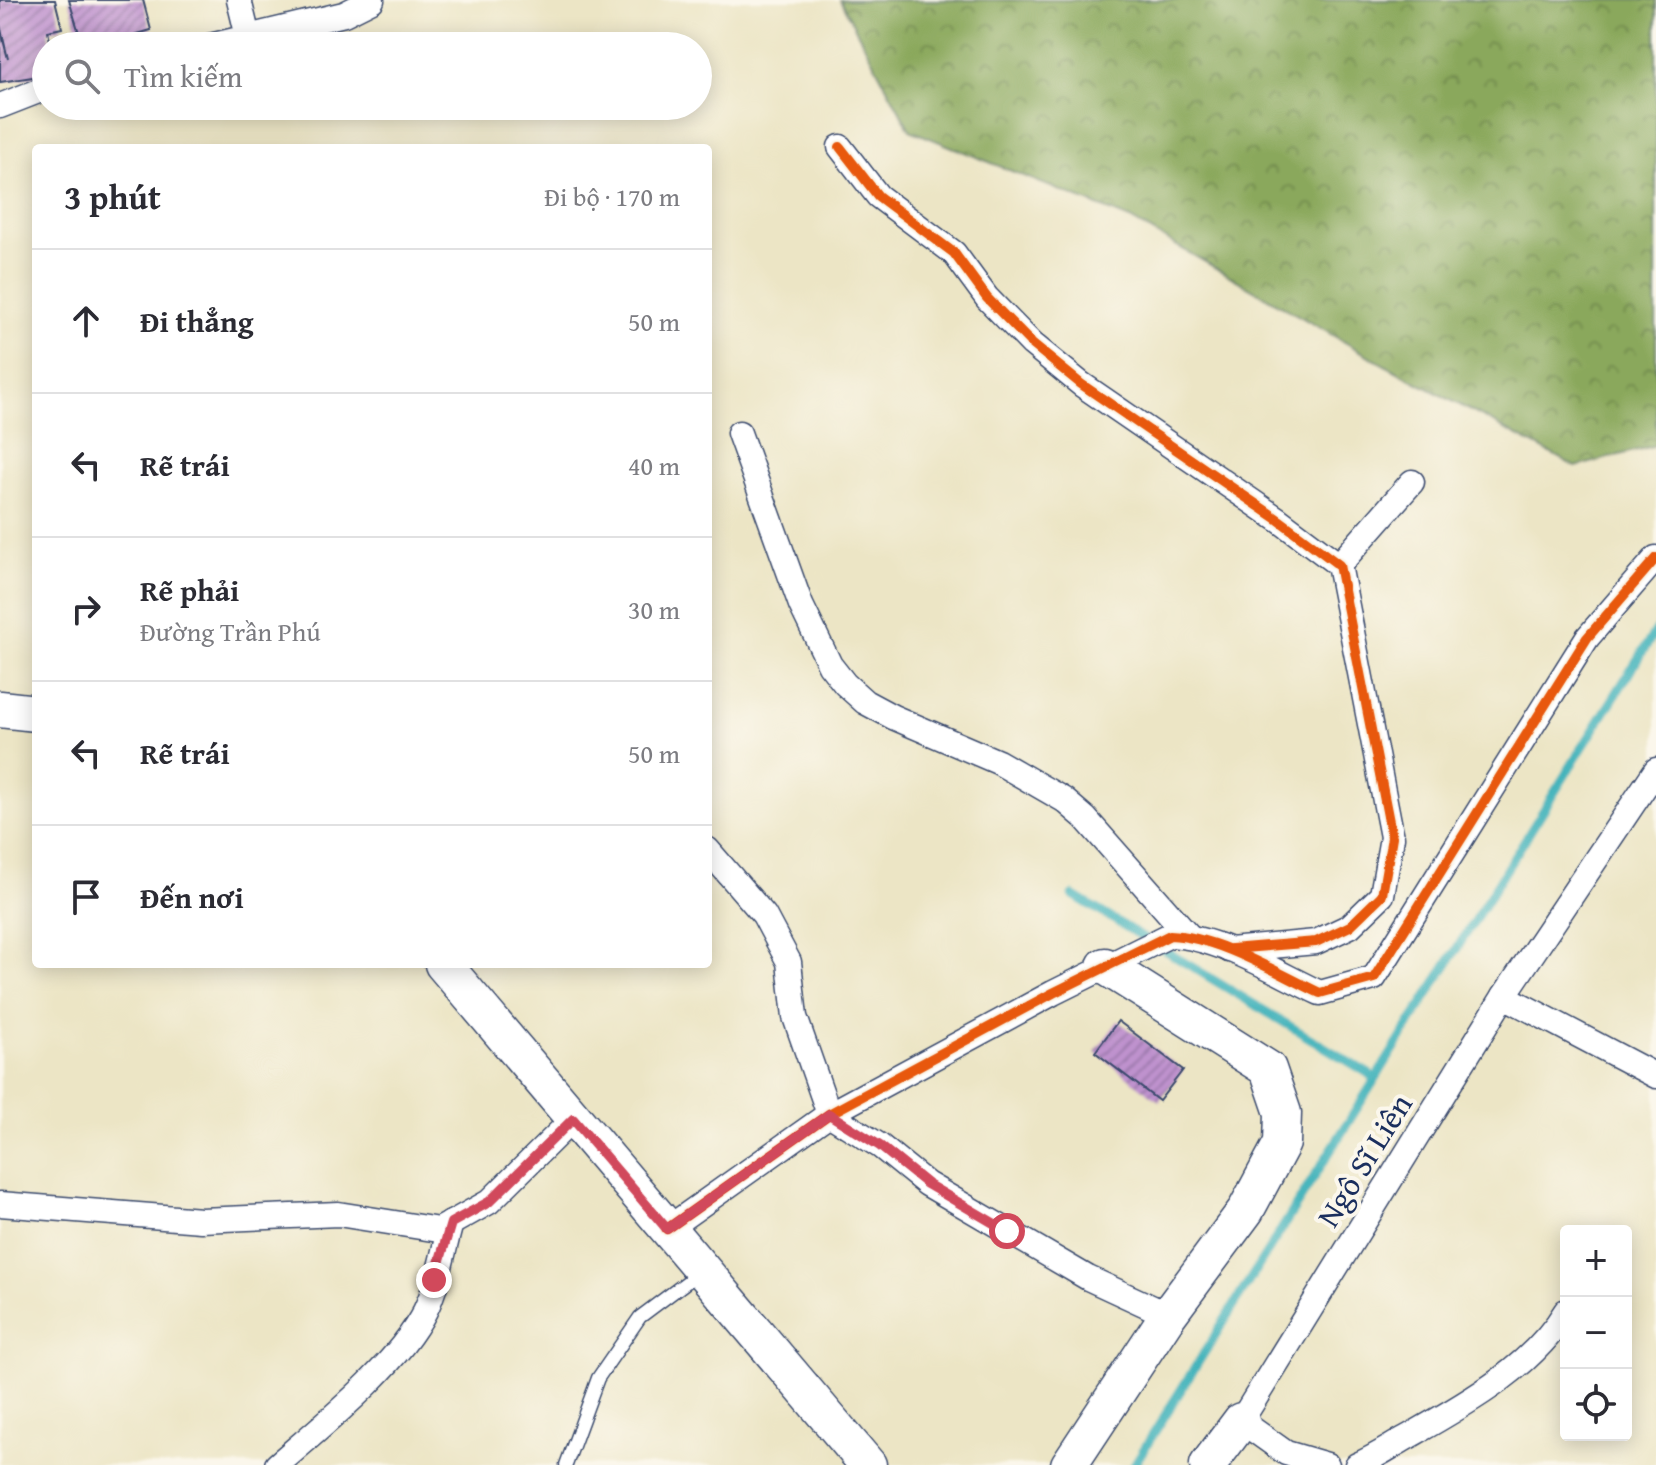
<!DOCTYPE html>
<html lang="vi">
<meta charset="utf-8">
<style>
body{margin:0;font-family:"Gentium Book Plus",serif;background:#f2f2f3;color:#2b2b33}
.controls{position:absolute;right:24px;bottom:24px;display:grid;overflow:hidden;border-radius:8px;box-shadow:0 4px 20px #0003}
.controls button{width:72px;height:72px;display:grid;place-items:center;padding:0;border:0;border-bottom:2px solid #e1e1e2;background:#fff;color:#2b2b33;font:40px sans-serif}
.stop{position:absolute;width:24px;height:24px;margin:-18px;border:6px solid #d1495b;border-radius:50%;background:#fff}
.stop.end{background:#d1495b;border-color:#fff;box-shadow:0 2px 8px #0008}
.list{margin:0;padding:0;list-style:none}
h2{display:flex;justify-content:space-between;align-items:center;height:104px;margin:0;padding:0 32px;font-size:34px}
h2 small{font-size:26px;font-weight:400;color:#7c7c81}
.list li{display:grid;grid-template-columns:52px 1fr auto;gap:24px;align-items:center;box-sizing:border-box;height:144px;padding:0 32px;border-top:2px solid #e1e1e2}
.list b{display:block;font-size:30px;white-space:nowrap}
.list p{margin:0;font-size:26px;white-space:nowrap;color:#7c7c81}
.list em{font-size:26px;font-style:normal;color:#7c7c81}
.icon{flex:none;width:44px;height:44px;fill:none;stroke:currentColor;stroke-width:2;stroke-linecap:round;stroke-linejoin:round}
.map{position:relative;flex:none;width:1656px;height:1465px;overflow:hidden}
.search{position:absolute;background:#fff;box-shadow:0 4px 20px #0003;left:32px;top:32px;width:680px;height:88px;display:flex;align-items:center;gap:20px;box-sizing:border-box;padding:0 28px;border-radius:44px;color:#7c7c81;font-size:30px}
.panel{position:absolute;background:#fff;box-shadow:0 4px 20px #0003;left:32px;top:144px;width:680px;height:824px;border-radius:8px}
.map>svg:first-child{display:block}
.forest{fill:url(#forest-crowns);stroke:#526c5c;stroke-width:2}
.lines{fill:none;stroke-linecap:round;stroke-linejoin:round}
.stream{stroke:#43b3bb;stroke-width:9}
.building{fill:url(#building-hatch)}
.lane-casing{stroke:#3a4a6d;stroke-width:15}
.street-casing{stroke:#3a4a6d;stroke-width:27}
.secondary-casing{stroke:#3a4a6d;stroke-width:39}
.lane{stroke:#fff;stroke-width:12}
.street{stroke:#fff;stroke-width:24}
.secondary{stroke:#fff;stroke-width:36}
.cycleway-casing{stroke:#fbf7ec;stroke-width:15}
.cycleway{stroke:#e8590c;stroke-width:10}
.route{stroke:#d1495b;stroke-width:10}
.labels{text-anchor:middle;dominant-baseline:central;stroke-width:8;stroke-linejoin:round;paint-order:stroke}
.street-label{font-size:32px;fill:#1b2f5e;stroke:#fbf7ec}
</style>
<div class="map">
<svg width="1656" height="1465" viewBox="0 0 1656 1465">
<defs>
<pattern id="forest-crowns" width="20" height="18" patternUnits="userSpaceOnUse" patternTransform="scale(2)"><rect width="20" height="18" fill="#8aa85b"/><path d="M2 6a3 3 0 1 1 6 0M12 15a3 3 0 1 1 6 0" fill="none" stroke="#70894e"/></pattern>
<pattern id="building-hatch" width="6" height="6" patternUnits="userSpaceOnUse" patternTransform="scale(2)"><rect width="6" height="6" fill="#bf92ce"/><path d="M-1 1l2-2M0 6l6-6M5 7l2-2" fill="none" stroke="#9a78aa"/></pattern>
</defs>
<rect width="100%" height="100%" fill="#fbf7ec"/>
<filter id="ink" filterUnits="userSpaceOnUse"><feTurbulence type="fractalNoise" baseFrequency=".0125" numOctaves="2"/><feDisplacementMap in="SourceGraphic" scale="16" xChannelSelector="R" yChannelSelector="G"/><feConvolveMatrix kernelMatrix="1 2 1 2 8 2 1 2 1" color-interpolation-filters="sRGB"/></filter>
<filter id="wash" filterUnits="userSpaceOnUse"><feTurbulence type="fractalNoise" baseFrequency=".006" numOctaves="4" result="noise"/><feDisplacementMap in="SourceGraphic" scale="32" xChannelSelector="R" yChannelSelector="G"/><feGaussianBlur stdDeviation="1.8" result="paint"/><feColorMatrix in="noise" values="0 0 0 0 0 0 0 0 0 0 0 0 0 0 0 0 0 1.4 0 .05"/><feComposite in="paint" operator="in"/></filter>
<g filter="url(#wash)">
<rect width="100%" height="100%" fill="#ece5c5"/>
<polygon class="forest" points="840,0 1656,0 1656,445 1576,467 1385,365 1130,219 910,130"/>
<g class="lines">
<g class="stream">
<polyline points="1073,895 1376,1078"/>
<polyline points="1134,1465 1656,630"/>
</g>
</g>
<g id="blocks">
<g class="building">
<polygon points="0,0 55,0 62,28 48,31 51,46 46,46 46,75 0,82 0,28 8,59 0,25"/>
<polygon points="69,0 143,0 151,30 97,46 83,46"/>
<polygon points="1118,1021 1183,1070 1159,1101 1095,1052"/>
</g>
</g>
</g>
<g filter="url(#ink)">
<use href="#blocks" fill-opacity="0" stroke="#3a4a6d" stroke-width="2"/>
<g class="lines">
<defs>
<polyline id="lane" points="566,1465 598,1378 640,1317 700,1272"/>
<g id="street">
<polyline points="239,0 248,37"/>
<polyline points="210,46 344,14 372,0"/>
<polyline points="0,106 46,88"/>
<polyline points="840,147 878,196 954,253 987,298 1032,344 1081,384 1279,520 1339,565 1392,837 1382,895 1350,926 1316,942 1229,950"/>
<polyline points="739,433 801,605 830,665 845,684 865,702 893,717 998,762 1064,800 1085,818 1189,936"/>
<polyline points="1339,565 1412,482"/>
<polyline points="708,850 764,915 789,962 795,1017 829,1114 880,1146 927,1184 1088,1278 1168,1315"/>
<polyline points="1504,996 1656,770"/>
<polyline points="0,1204 201,1220 338,1214 439,1230 489,1202 573,1119"/>
<path d="M667 1229 829 1114 1053 993 1170 935C1219 937 1275 972 1320 993L1374 978 1587 638 1656 558"/>
<path d="M277 1465C323 1425 398 1365 425 1311 438 1285 443 1251 451 1223"/>
<polyline points="1327,1465 1286,1453 1241,1421 1504,996 1656,1076"/>
<path d="M1357 1465C1374 1458 1390 1447 1406 1438 1464 1405 1532 1368 1566 1311"/>
</g>
<g id="secondary">
<polyline points="0,709 36,713"/>
<polyline points="443,964 868,1465"/>
<polyline points="1069,1465 1168,1315 1246,1210 1282,1143 1283,1113 1268,1069 1105,966"/>
<polyline points="1208,1465 1241,1421"/>
</g>
</defs>
<use href="#lane" class="lane-casing"/>
<use href="#street" class="street-casing"/>
<use href="#secondary" class="secondary-casing"/>
<use href="#lane" class="lane"/>
<use href="#street" class="street"/>
<use href="#secondary" class="secondary"/>
<defs>
<g id="cycleway">
<polyline points="840,147 878,196 954,253 987,298 1032,344 1081,384 1279,520 1339,565 1392,837 1382,895 1350,926 1316,942 1231,949"/>
<path d="M667 1229 829 1114 1053 993 1170 935C1219 937 1275 972 1320 993L1374 978 1587 638 1656 558"/>
</g>
</defs>
<use href="#cycleway" class="cycleway-casing"/>
<use href="#cycleway" class="cycleway"/>
</g>
</g>
<g class="lines" filter="url(#ink)">
<polyline class="route" points="434,1280 451,1223 489,1202 573,1119 667,1229 829,1114 880,1146 927,1184 1007,1231"/>
</g>
<g class="labels">
<g class="street-label">
<text transform="translate(1364 1160) rotate(-58)">Ngô Sĩ Liên</text>
</g>
</g>
</svg>
<div class="controls">
<button>+</button>
<button>−</button>
<button><svg class="icon" aria-label="locate" viewBox="0 0 24 24"><circle cx="12" cy="12" r="6"/><path d="M12 2v4M12 18v4M2 12h4M18 12h4"/></svg></button>
</div>
<div class="stop" style="left:1007px;top:1231px"></div>
<div class="stop end" style="left:434px;top:1280px"></div>
<div class="search"><svg class="icon" aria-label="search" viewBox="0 0 24 24"><circle cx="10" cy="10" r="6"/><path d="M15 15l6 6"/></svg>Tìm kiếm</div>
<section class="panel">
<h2>3 phút<small>Đi bộ · 170 m</small></h2>
<ul class="list">
<li><svg class="icon" aria-label="ahead" viewBox="0 0 24 24"><path d="M12 20V5M6 11l6-6 6 6"/></svg><div><b>Đi thẳng</b></div><em>50 m</em></li>
<li><svg class="icon" aria-label="left" viewBox="0 0 24 24"><path d="M17 20v-9H6M10 6l-5 5 5 5"/></svg><div><b>Rẽ trái</b></div><em>40 m</em></li>
<li><svg class="icon" aria-label="right" viewBox="0 0 24 24"><path d="M7 20v-9h11M14 6l5 5-5 5"/></svg><div><b>Rẽ phải</b><p>Đường Trần Phú</p></div><em>30 m</em></li>
<li><svg class="icon" aria-label="left" viewBox="0 0 24 24"><path d="M17 20v-9H6M10 6l-5 5 5 5"/></svg><div><b>Rẽ trái</b></div><em>50 m</em></li>
<li><svg class="icon" aria-label="arrive" viewBox="0 0 24 24"><path d="M6 21V4h12l-3 4 3 4H6"/></svg><div><b>Đến nơi</b></div></li>
</ul>
</section>
</div>
